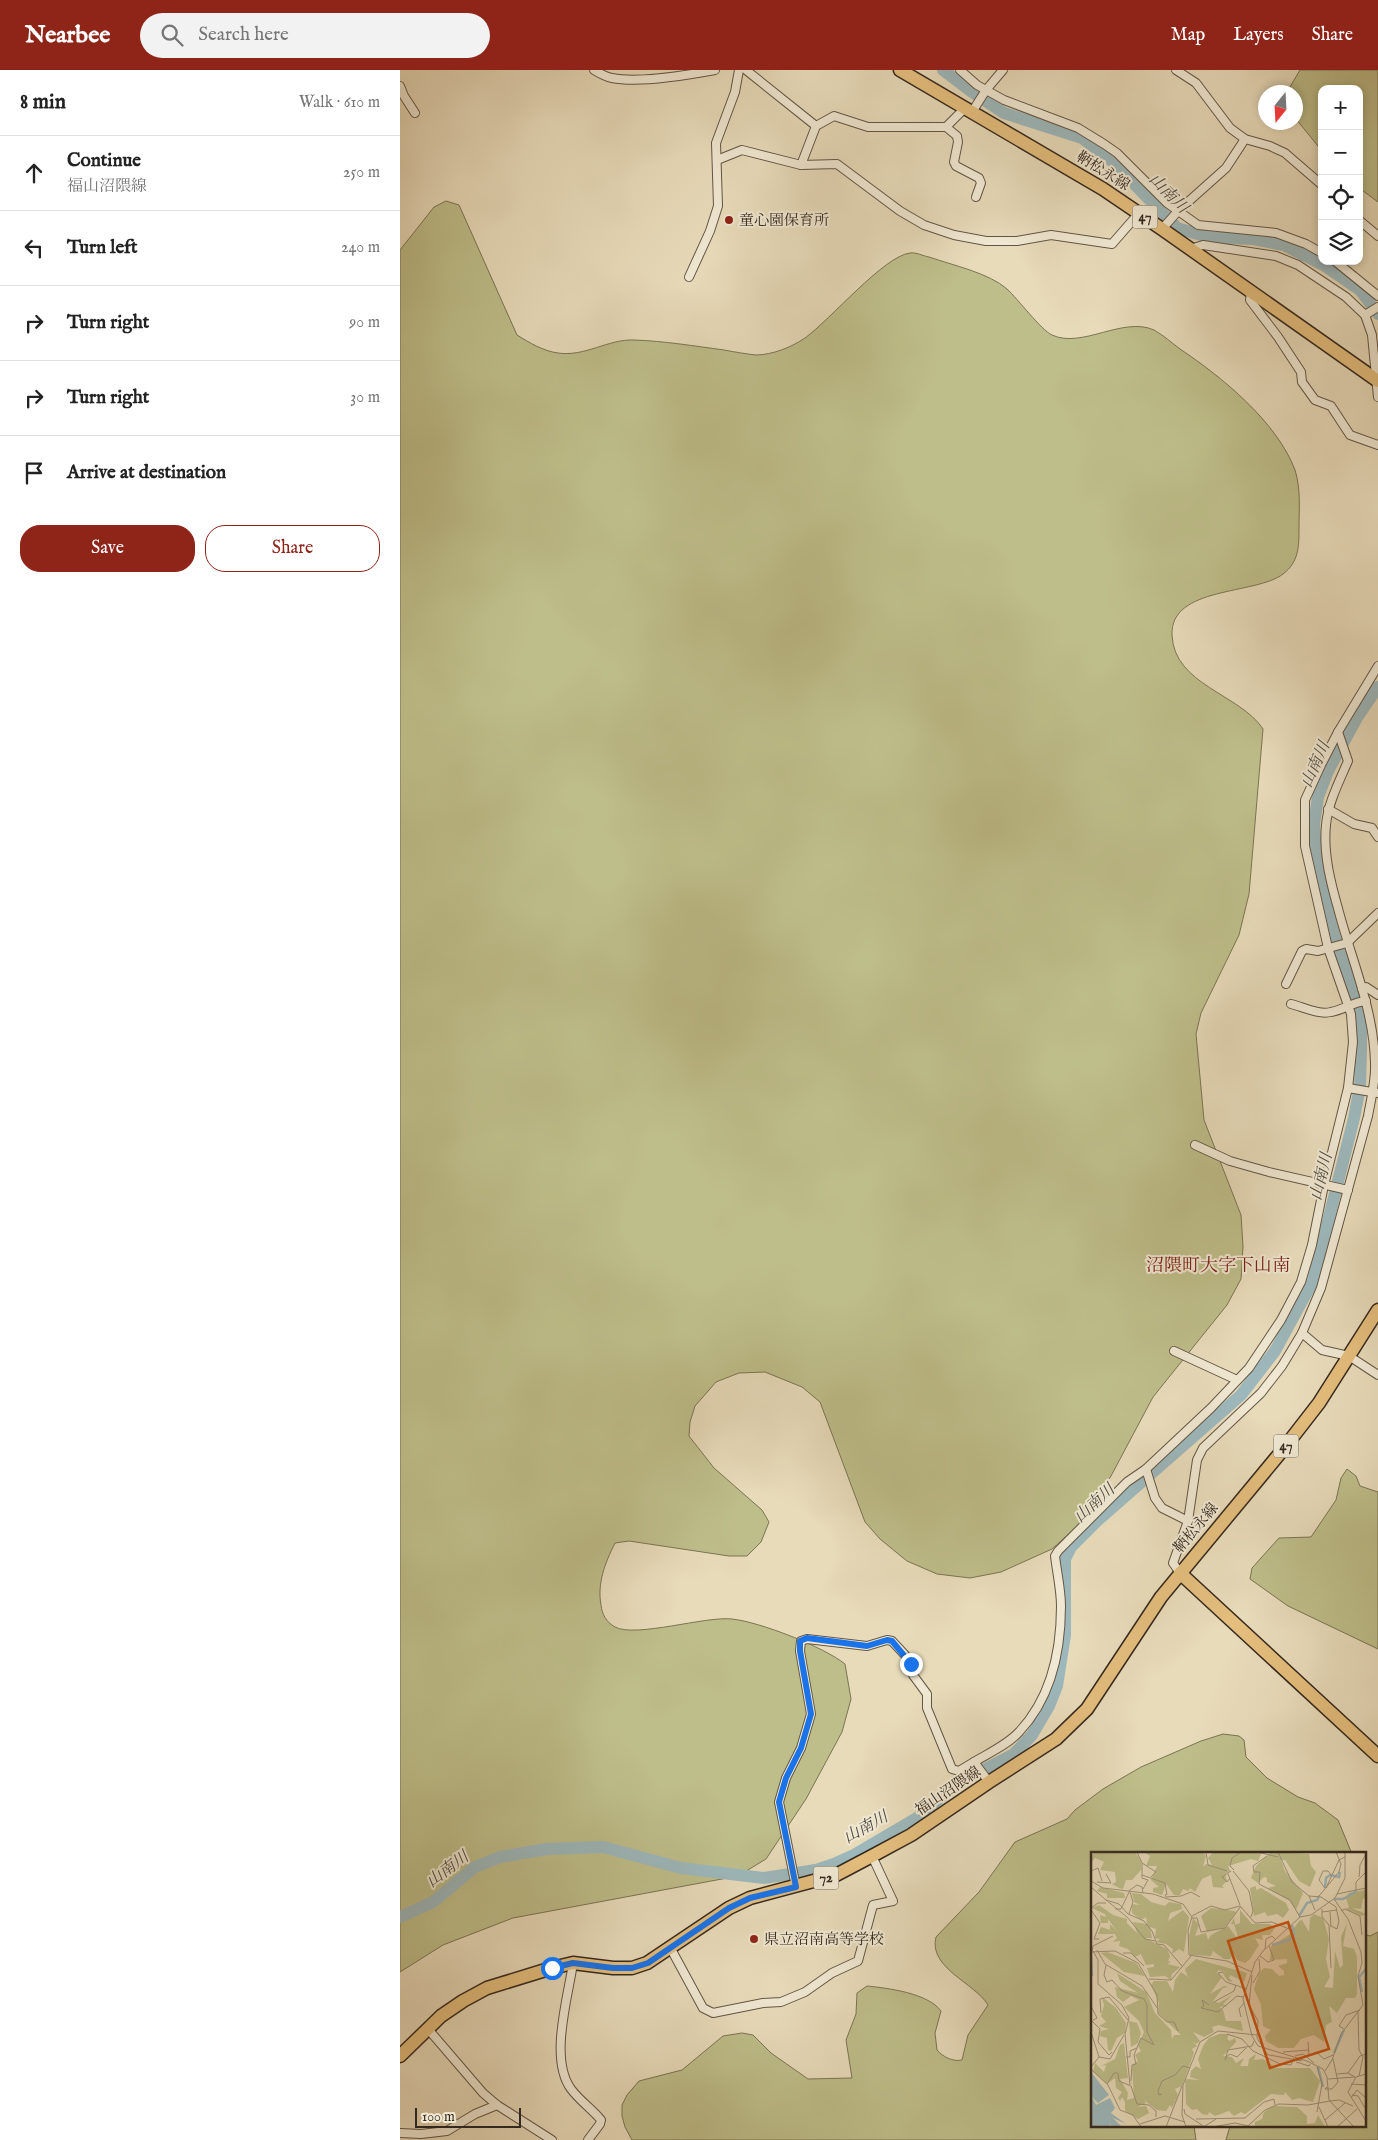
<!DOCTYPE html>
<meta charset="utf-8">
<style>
body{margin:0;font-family:"IM FELL English","Noto Serif JP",serif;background:#f2f2f2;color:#222}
.controls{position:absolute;right:15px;top:15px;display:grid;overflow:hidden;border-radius:10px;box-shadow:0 2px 8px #0003}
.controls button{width:45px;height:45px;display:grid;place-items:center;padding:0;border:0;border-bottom:1px solid #e0e0e0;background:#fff;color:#222;font:25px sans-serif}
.compass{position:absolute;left:858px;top:15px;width:45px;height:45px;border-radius:50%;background:#fff;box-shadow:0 2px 8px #0003;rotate:198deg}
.scale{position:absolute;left:15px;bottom:12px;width:106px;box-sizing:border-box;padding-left:5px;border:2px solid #35291f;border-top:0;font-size:14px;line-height:18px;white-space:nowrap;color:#35291f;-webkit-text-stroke:4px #f0e8d2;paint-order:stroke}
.stop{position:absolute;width:15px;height:15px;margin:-11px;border:4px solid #1a73e8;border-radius:50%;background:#fff}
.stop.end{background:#1a73e8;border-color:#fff;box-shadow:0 1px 5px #0008}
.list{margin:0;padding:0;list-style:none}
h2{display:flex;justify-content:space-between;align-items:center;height:65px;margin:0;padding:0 20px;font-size:21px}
h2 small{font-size:16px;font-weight:400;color:#767676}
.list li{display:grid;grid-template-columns:32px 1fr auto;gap:15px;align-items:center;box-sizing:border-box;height:75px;padding:0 20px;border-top:1px solid #e0e0e0}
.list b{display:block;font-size:19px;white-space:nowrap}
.list p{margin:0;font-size:16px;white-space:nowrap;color:#767676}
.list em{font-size:16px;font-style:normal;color:#767676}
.actions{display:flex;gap:10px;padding:15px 20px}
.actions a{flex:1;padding:11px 0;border:1px solid #8f2418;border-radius:20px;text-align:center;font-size:18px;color:#8f2418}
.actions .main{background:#8f2418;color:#fff}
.icon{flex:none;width:28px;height:28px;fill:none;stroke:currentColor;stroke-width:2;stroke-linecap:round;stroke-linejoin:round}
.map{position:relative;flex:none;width:978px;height:2070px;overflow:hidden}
header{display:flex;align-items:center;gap:30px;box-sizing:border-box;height:70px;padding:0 25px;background:#8f2418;color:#fff}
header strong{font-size:24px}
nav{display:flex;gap:28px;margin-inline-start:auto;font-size:18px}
.search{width:350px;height:45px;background:#f2f2f2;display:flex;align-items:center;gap:12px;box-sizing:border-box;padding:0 18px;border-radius:28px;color:#767676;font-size:19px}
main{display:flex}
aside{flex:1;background:#fff}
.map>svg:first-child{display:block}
.green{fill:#bebe8a;stroke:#7a7454}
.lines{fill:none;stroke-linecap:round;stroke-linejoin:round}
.river{stroke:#9db8bc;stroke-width:12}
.street-casing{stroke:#625646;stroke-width:10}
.primary-casing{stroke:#35291f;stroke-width:15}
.street{stroke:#f0e8d2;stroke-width:8}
.primary{stroke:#e4be7d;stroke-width:12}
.route{stroke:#1a73e8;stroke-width:6}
.poi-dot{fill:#8f2418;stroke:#f0e8d2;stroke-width:2}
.labels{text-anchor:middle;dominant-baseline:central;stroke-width:4;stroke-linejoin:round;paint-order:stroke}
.shield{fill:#f0e8d2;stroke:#6d6255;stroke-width:1}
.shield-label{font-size:14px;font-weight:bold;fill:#35291f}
.street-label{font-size:15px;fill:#35291f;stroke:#f0e8d2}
.poi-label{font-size:15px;fill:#35291f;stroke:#f0e8d2;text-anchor:start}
.water-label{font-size:16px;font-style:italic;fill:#4f4d46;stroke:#f0e8d2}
.quarter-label{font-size:18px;fill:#7a1f14;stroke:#f0e8d2}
.inset-river{fill:none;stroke:#9db8bc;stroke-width:2.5}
.inset-road{fill:none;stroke:#a0947c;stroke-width:1}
.view{fill:#cd520f;fill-opacity:0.15;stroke:#cd520f;stroke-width:2.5}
.inset-edge{fill:none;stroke:#35291f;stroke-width:2.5}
</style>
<header>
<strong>Nearbee</strong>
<div class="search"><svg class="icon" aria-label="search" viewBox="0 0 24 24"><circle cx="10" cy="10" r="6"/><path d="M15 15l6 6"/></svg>Search here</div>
<nav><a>Map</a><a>Layers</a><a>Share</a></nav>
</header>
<main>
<aside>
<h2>8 min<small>Walk · 610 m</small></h2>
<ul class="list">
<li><svg class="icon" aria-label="ahead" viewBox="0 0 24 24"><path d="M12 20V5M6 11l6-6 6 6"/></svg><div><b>Continue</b><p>福山沼隈線</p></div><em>250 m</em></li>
<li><svg class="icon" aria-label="left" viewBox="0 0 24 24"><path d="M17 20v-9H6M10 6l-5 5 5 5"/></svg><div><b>Turn left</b></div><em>240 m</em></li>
<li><svg class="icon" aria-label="right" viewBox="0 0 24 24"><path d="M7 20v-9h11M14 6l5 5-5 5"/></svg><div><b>Turn right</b></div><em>90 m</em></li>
<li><svg class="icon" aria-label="right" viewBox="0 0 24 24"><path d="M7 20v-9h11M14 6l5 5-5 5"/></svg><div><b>Turn right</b></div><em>30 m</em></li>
<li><svg class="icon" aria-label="arrive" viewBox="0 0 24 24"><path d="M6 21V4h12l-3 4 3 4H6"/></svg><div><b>Arrive at destination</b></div></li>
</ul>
<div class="actions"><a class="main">Save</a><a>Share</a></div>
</aside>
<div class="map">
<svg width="978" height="2070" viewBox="0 0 978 2070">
<rect width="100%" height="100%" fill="#e8dbba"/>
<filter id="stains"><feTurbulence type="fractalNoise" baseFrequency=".004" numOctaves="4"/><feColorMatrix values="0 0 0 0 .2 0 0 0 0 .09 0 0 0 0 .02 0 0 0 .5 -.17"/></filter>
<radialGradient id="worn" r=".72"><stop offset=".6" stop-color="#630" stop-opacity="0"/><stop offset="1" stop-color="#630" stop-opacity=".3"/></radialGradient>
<g class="green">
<polygon points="900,0 978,0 978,132 959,118 959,19 922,19 922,81 896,49 896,22 887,22"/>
<path d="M46 131 59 135 117 265C130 273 143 281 158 283 185 287 208 269 234 270 264 271 294 276 324 280 335 282 346 284 356 285 372 285 392 277 405 268 430 250 484 186 510 183 516 182 523 186 529 187 552 195 589 203 607 219 618 229 641 260 652 265 682 279 723 246 754 260 763 265 772 273 780 279 822 307 877 352 895 400 901 419 899 438 899 458 899 476 899 492 883 504 856 525 770 516 772 565 774 615 840 624 863 659L849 824 839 865 801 943 796 964 804 1050 841 1145 843 1176 841 1209 827 1235 753 1327 711 1406 680 1454 652 1479 601 1502 570 1508 537 1504 507 1491 480 1469 465 1452 420 1332 402 1317 365 1302 339 1303 316 1312 295 1336 290 1352 289 1366 314 1398 362 1440 369 1452 361 1472 347 1486H329L229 1471 215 1473C205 1493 197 1513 201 1535 202 1544 206 1552 215 1557 236 1568 305 1546 332 1549 360 1552 424 1577 445 1594L451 1629 442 1662 406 1729 366 1789 338 1806 113 1848 43 1875 0 1902V180L34 137Z"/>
<polygon points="947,1399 956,1406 960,1416 978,1422 978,1579 888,1536 850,1509 852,1498 879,1468 911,1467 936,1430 941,1408"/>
<path d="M823 1664 839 1666 844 1670 846 1687 867 1708 898 1727 915 1733 938 1750 952 1784H692V2056H794L796 2070H232L225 2057 222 2046V2035L227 2025 239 2011 282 2000 323 1966 342 1963 353 1965 371 1983 408 2009 452 2008 446 1970 456 1944 457 1923 467 1916C487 1918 528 1923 541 1941L535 1963 537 1980C543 1987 553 1992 562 1990L568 1965 588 1935C575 1913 528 1898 536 1867L579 1822 615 1772 667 1749 675 1740 703 1719 741 1697 801 1671Z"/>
<polygon points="978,1862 978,2070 826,2070 830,2056 964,2056 964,1864 970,1866"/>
</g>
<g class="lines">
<g class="river">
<polyline points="543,0 572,22 604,43 682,68 710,89 777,158 808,167 853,169 884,175 925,196 960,220 978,244"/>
<polyline points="0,1847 33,1832 75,1797 100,1787 147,1779 203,1777 281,1798 364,1808 416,1800 434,1794 454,1785 517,1748 556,1714 614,1684 632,1665 649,1636 657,1616 665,1565 665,1489 671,1477 697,1451 841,1325 875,1281 913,1211 954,1048 960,1017 961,979 961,954 950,910 934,865 925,829 916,781 914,754 918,727 928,701 958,646 978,617"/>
</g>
<defs>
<g id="street">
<path d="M194 0C199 3 206 7 212 8 237 13 288 5 315 0"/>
<polyline points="346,0 416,56"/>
<polyline points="560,0 577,15 604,30 678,58 704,74 717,83 767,133 798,155 876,163 906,174 922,183"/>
<polyline points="776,0 796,13 830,58 845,69 870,76 885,83 922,115"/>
<polyline points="0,16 4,26 15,43"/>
<polyline points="572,42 586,20 603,0"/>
<polyline points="546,57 557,66 558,72 554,92 556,96 579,108 581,113 576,127"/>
<polyline points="317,90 342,80 401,95 437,94 500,141 524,155 554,165 586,171 617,171 651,165 712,174 739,143"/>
<polyline points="401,95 416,56 434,46 468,57 546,57 565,38"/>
<polyline points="959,150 978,166"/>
<polyline points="762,159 779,140 826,98 845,69"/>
<polyline points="790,179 803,175 876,186 898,195 946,227 965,245 972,265 978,327"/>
<polyline points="935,191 978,226"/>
<polyline points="289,207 310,161 318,136 316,73 335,22 339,0"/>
<polyline points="851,222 850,230 878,267 901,302 902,312 915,330 931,336 950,365 978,375"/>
<polyline points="965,245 978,237"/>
<polyline points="928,739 954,754 972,758 978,767"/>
<polyline points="886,914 902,881 906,879 918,881 947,873 978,843"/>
<polyline points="962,919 966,917 978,925"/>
<path d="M891 934C903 937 918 945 931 942 943 940 953 932 966 931"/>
<polyline points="948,1018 978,1023"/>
<polyline points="795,1075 830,1091 869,1102 948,1120"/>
<polyline points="902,1263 922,1280 949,1286 978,1305"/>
<polyline points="774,1281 837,1310"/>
<polyline points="746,1399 755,1428 762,1438 788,1451"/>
<path d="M780 1503 773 1493 788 1451 797 1390 803 1378 861 1323 882 1296 902 1263 921 1218 968 1046C971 1029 976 1011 975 993 974 941 952 891 939 842 931 814 923 784 926 755 928 733 939 712 948 691L938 662 978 596"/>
<path d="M574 1692C589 1683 607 1675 619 1662 651 1628 661 1581 661 1536 661 1520 657 1503 655 1486L658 1481 727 1412 746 1399 811 1338 849 1298 881 1250 901 1212 912 1175 924 1115 948 1018 953 972 951 944 928 878 905 776V730L921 695 938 662"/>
<polyline points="396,1817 379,1732 386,1708 401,1678 411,1644 400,1581 401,1571 407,1569 467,1576 487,1570 492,1571 505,1585 511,1594 513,1605 527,1624 527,1638 552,1699 559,1701 574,1692 589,1712"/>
<polyline points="271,1879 303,1938 313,1943 363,1933 381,1932 405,1922 432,1903 458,1891 473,1835 493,1831 472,1786"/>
<path d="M173 1893C168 1928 149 1989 171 2019 180 2031 192 2039 201 2050L200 2054 188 2070"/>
<polyline points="28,1959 83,2023 97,2035 152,2070"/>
<polyline points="0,2063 21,2064 47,2061 75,2044 97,2035"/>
</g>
<g id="primary">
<polyline points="500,0 703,119 762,159 978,311"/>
<polyline points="780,1503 978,1686"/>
<polyline points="0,1986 41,1946 63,1931 87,1918 152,1898 173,1893 213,1898 232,1898 247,1893 329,1838 350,1828 436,1805 472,1786 511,1765 589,1712 656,1669 687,1639 761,1527 881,1382 919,1333 978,1240"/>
</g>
</defs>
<use href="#street" class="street-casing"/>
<use href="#primary" class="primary-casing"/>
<use href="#street" class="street"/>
<use href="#primary" class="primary"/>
</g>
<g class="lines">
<polyline class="route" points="152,1898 173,1893 213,1898 232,1898 248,1893 329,1838 350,1828 396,1817 379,1732 386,1708 401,1678 411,1644 400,1581 400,1571 407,1568 467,1576 487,1570 492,1571 511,1594"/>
</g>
<g class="poi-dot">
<circle cx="329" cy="150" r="5"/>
<circle cx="354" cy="1869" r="5"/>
</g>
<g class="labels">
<g class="shield">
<rect x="732.5" y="135.5" width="25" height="23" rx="4"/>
<rect x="873.5" y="1364.5" width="25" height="23" rx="4"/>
<rect x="413.5" y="1796.5" width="25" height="23" rx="4"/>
</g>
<g class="shield-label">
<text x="745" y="147">47</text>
<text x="886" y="1376">47</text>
<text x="426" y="1808">72</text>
</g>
<g class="street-label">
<text transform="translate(703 101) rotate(32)">鞆松永線</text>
<text transform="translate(796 1458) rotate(-50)">鞆松永線</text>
<text transform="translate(548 1721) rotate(-34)">福山沼隈線</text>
</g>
<g class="poi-label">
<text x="339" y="150">童心園保育所</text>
<text x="364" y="1869">県立沼南高等学校</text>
</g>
<g class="water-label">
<text transform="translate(768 124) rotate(45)">山南川</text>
<text transform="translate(916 695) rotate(-66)">山南川</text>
<text transform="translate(922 1107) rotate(-76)">山南川</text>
<text transform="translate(695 1434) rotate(-42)">山南川</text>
<text transform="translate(466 1758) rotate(-29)">山南川</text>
<text transform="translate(48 1800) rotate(-37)">山南川</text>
</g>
<g class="quarter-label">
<text x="818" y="1196">沼隈町大字下山南</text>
</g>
</g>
<g transform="translate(691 1782)">
<rect width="275" height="275" fill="#e8dbba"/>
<path d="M4 0H44L50 9V18L41 28H35L32 37 28 36 21 32 25 30 24 20 9 18 13 10 4 6 0 11V4ZM53 0H112L115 4 112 15 115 12 121 13 117 6 122 0H171L167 9 160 7 137 14 139 19 134 22 136 29 131 34 133 36 122 35 120 23 111 27 104 40 99 36 97 39 92 37 89 43H83L75 32 71 43 62 40V36L68 35 60 28 66 14H55L59 4ZM180 0 218 2 220 14 225 20 219 35 208 29 194 8H190L194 19 212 41 205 58 199 49 176 36 185 34 176 30V26L173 25 167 31 160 26 165 14ZM165 34V38L170 36 195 51 198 58 192 66 186 62 176 64 174 60 163 64 159 36ZM9 35 33 41 34 46H16V42L6 39ZM274 38 275 46 272 47 270 57 261 56 275 62 271 64 255 57 258 55 255 46 258 41ZM41 41 50 42 60 50 74 54 78 50 90 52 91 57 79 61 77 69 92 58 98 65 93 100 88 97 81 102 82 97 75 92 65 90 69 87 64 86 65 77 59 75 61 86H54L76 97 79 104 77 109 80 110 76 112 89 115 81 122 80 128 74 124 59 125 56 116 63 115V112L55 113 50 102 44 105 37 97 28 94 29 89 22 90 26 86 24 82H7L10 75 19 78V72L26 79 17 67V71H10L9 63 15 65 14 62 1 56 8 53 22 63 36 67V71L46 81 42 70 56 72 55 65 50 68 41 61V52L49 53 43 50ZM120 56 143 59 145 60 134 75 116 80 110 64ZM149 58 161 72H179L184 76 179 83H171L172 88 164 86 168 93 159 107 154 111 146 108 143 102 139 107H133L122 99 120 104 99 103 98 84 102 66 108 73 104 84 115 81 117 88 120 83 137 74 148 89 143 72H140L143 66 144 73 149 71ZM223 62 232 66 238 87 235 107 239 125 233 135 242 136 244 99 249 116 252 113 250 85 256 71 252 94 263 97 266 105V142L264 146H255L246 161 238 154 241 170 235 173 233 190 223 183 210 187 203 196H187L175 189 174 184 180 178 172 174 170 153 163 137 168 121 173 116 181 117 188 124 193 123V119L187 114 196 111V107L179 108 180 94 198 83 208 69 211 68 218 80 219 66ZM16 100 45 111 54 124 33 120 10 101ZM105 107 156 121 153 130 139 123 138 126 142 130 137 129 131 120 137 121 127 118 126 121 131 125 119 142 133 134 137 135 132 136 122 149 128 151 141 143 132 152 137 154 128 155 132 158 135 169H150L152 179 128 173 121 175 123 180 113 185 102 180 109 189 105 192 100 188 106 194 101 197 103 201 91 234 84 237 87 243 81 256 79 253 75 259 66 258 53 248 55 251 46 255 55 254 58 261 47 267 34 259V250L31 245 29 249 27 246 31 240 25 236 24 226 16 232 2 220 4 211 13 220 15 213 10 214 24 207 29 193 33 191 37 226 29 227 37 241 36 248 43 246 41 213 47 209 44 203 50 199 47 194 53 180 48 169 33 155 48 148 40 144 32 150 26 145 24 135 47 141 29 129 26 121 55 140 64 161 80 178 81 187 83 183H90L67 161 68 151 60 133 63 129H76L82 140 84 128 90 120 97 125 94 117ZM11 145 25 156 35 171 34 181 26 186 20 199 17 198 16 186 9 184 10 179 18 177 8 174 15 170 10 164 13 153ZM38 169 46 171 50 181 47 191 40 195ZM129 182H138L136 187 139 189 144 186 145 190 132 204 141 205 145 211 153 206 149 214H157L158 207 165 202 163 208 172 207 185 216H219L229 229 222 250 208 246 201 248 194 240 193 243 180 242 154 262 150 260 143 264 138 259 124 264 118 260 117 263 111 262 106 257 101 258 95 252 94 227 109 228 99 225 100 219 105 214 110 217 107 207 112 194 118 186ZM182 254 206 255 216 264V272L224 271 227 263 234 275H164V270L171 267 173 260Z" fill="#bebe8a"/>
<path d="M0 220 18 243 7 251 1 245 5 253 19 246 24 256 20 261 35 272 22 266 31 275H19L20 270 18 275H0Z" fill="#9db8bc"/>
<path class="inset-river" d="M234 36 235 26 239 23 248 25 249 20M243 47H252L266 39M208 64 216 51 226 48 228 44M181 93 198 88 203 82 201 73M0 105 1 124M271 140 268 125 275 117M243 201 253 178M227 215 232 235"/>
<path class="inset-road" d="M46 0 51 11V26L57 28 52 37M115 0 117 13 136 19M166 0 187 5M187 0 201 30 218 44 230 45 245 55 248 69 246 77 240 74M254 0V26L244 46 220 63 209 65 172 99 164 110 152 147 161 184 167 194 216 209 232 217 236 225 238 248 263 275M176 4 162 14 163 20H169L168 32 199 48 209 65M51 11 65 20 60 25M143 18 139 14 141 6 150 0M0 19 7 16 11 29M142 19 158 39 162 59 160 65M137 22 149 53M51 23 74 31 76 43M268 25 269 13 275 2M139 26 136 30 131 25 140 19M0 29 12 36 62 42 92 52 101 65 97 78 98 103 136 109 161 120M6 30 20 31 15 22M0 35 15 48 28 52 37 62 53 69 61 79 66 92 73 93 91 114M234 36 228 28 232 19H237L241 24M235 36 248 8 254 5M265 38V30L275 20M74 42 75 45 90 44 100 40 109 45M246 42 275 36M218 44 224 58M228 44 248 20 250 12 245 0M14 47 37 66 54 87 64 89M0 56 7 51H15M24 57H30L39 38 46 33 51 35 52 41M231 57V65L238 73 240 116M0 58 9 71 3 87H8M250 59 254 57 269 64 271 83M231 60 246 58M239 60 240 75M38 62 42 50 39 40M101 64 120 54 134 58 149 54 164 71 181 70 198 77M101 66H106L110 80M110 80 134 76 150 54M174 97 175 87 181 84 184 87M6 98 14 112 51 134 67 157M1 99 2 94 22 84M2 99 7 108V132L31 153 38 166 34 182 39 233M0 100 24 99 47 111 66 143 67 162 76 170H83L87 179M32 101H40L53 114M169 104 177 110 183 108 178 94M15 113 13 123 16 130 21 128 31 139 53 147 56 153V180L63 193 50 186 43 203 45 212 41 213 40 229M132 120 127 121 135 130 156 137M161 123 158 153 167 169 166 186 176 202M58 127 80 128 100 104M162 131 169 119 168 107M18 145 37 168M123 150 143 139 145 133M118 153 111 148 113 154 110 156 127 160 146 144 152 145M0 154 6 166 2 168M267 160 268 198 272 205 268 224M10 161 9 147 18 145M150 165 148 157 153 151M0 168 9 177 7 190M253 177 248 174 255 163 269 158M0 180 8 205 0 215M136 182 151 187 162 199 189 212 200 213 203 206M7 190 18 203 21 200M217 190 218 204 225 200 233 207 242 203M192 200 217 198M173 202 211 209M204 204 212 202 223 211M8 205 19 207 33 183M35 205H39V199L46 196M134 206 139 202 146 205 155 196M134 208 137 198 161 194 163 189M205 210 218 214 219 212M0 217 17 233 29 258 42 263 50 275M234 219 241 208 250 182 272 153 267 124 271 111 270 100 257 67 243 47M257 221 269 204 275 202M246 222 257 221 264 225M275 222 265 225 257 240 275 269M237 227 264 225M16 232 23 221H27L28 229 40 234 46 252 58 253 65 259V265M260 232 275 233M236 235 234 237H241L247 230 242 207M71 242 68 243 67 239 71 229 84 223 92 214 99 216M261 243 267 244 274 256M260 246 266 238 275 246M239 249 248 248 262 254M228 255 237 275M93 257 94 262 111 273M226 260 231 232 226 215M105 267 154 266 173 250 183 247 184 253M234 268 254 251M49 272 74 264 94 270M94 274H114L125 267M75 275 91 234M95 275 91 263 92 233 109 190 127 179 166 183M121 275 144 271 157 274 174 258 188 252 217 253 239 249M246 275 266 257"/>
<path class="view" d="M197 70 238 197 179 216 137 89Z"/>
<rect width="275" height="275" class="inset-edge"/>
</g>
<rect width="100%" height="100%" filter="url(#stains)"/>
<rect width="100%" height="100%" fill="url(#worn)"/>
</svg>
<div class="controls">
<button>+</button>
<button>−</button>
<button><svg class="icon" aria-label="locate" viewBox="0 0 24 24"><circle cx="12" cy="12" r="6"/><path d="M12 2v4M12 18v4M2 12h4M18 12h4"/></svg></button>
<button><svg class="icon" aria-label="layers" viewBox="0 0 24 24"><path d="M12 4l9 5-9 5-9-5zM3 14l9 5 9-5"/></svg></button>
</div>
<svg class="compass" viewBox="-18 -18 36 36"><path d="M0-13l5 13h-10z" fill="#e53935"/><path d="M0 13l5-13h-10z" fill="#767676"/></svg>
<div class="scale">100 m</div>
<div class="stop" style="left:152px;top:1898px"></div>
<div class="stop end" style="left:511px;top:1594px"></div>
</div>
</main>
